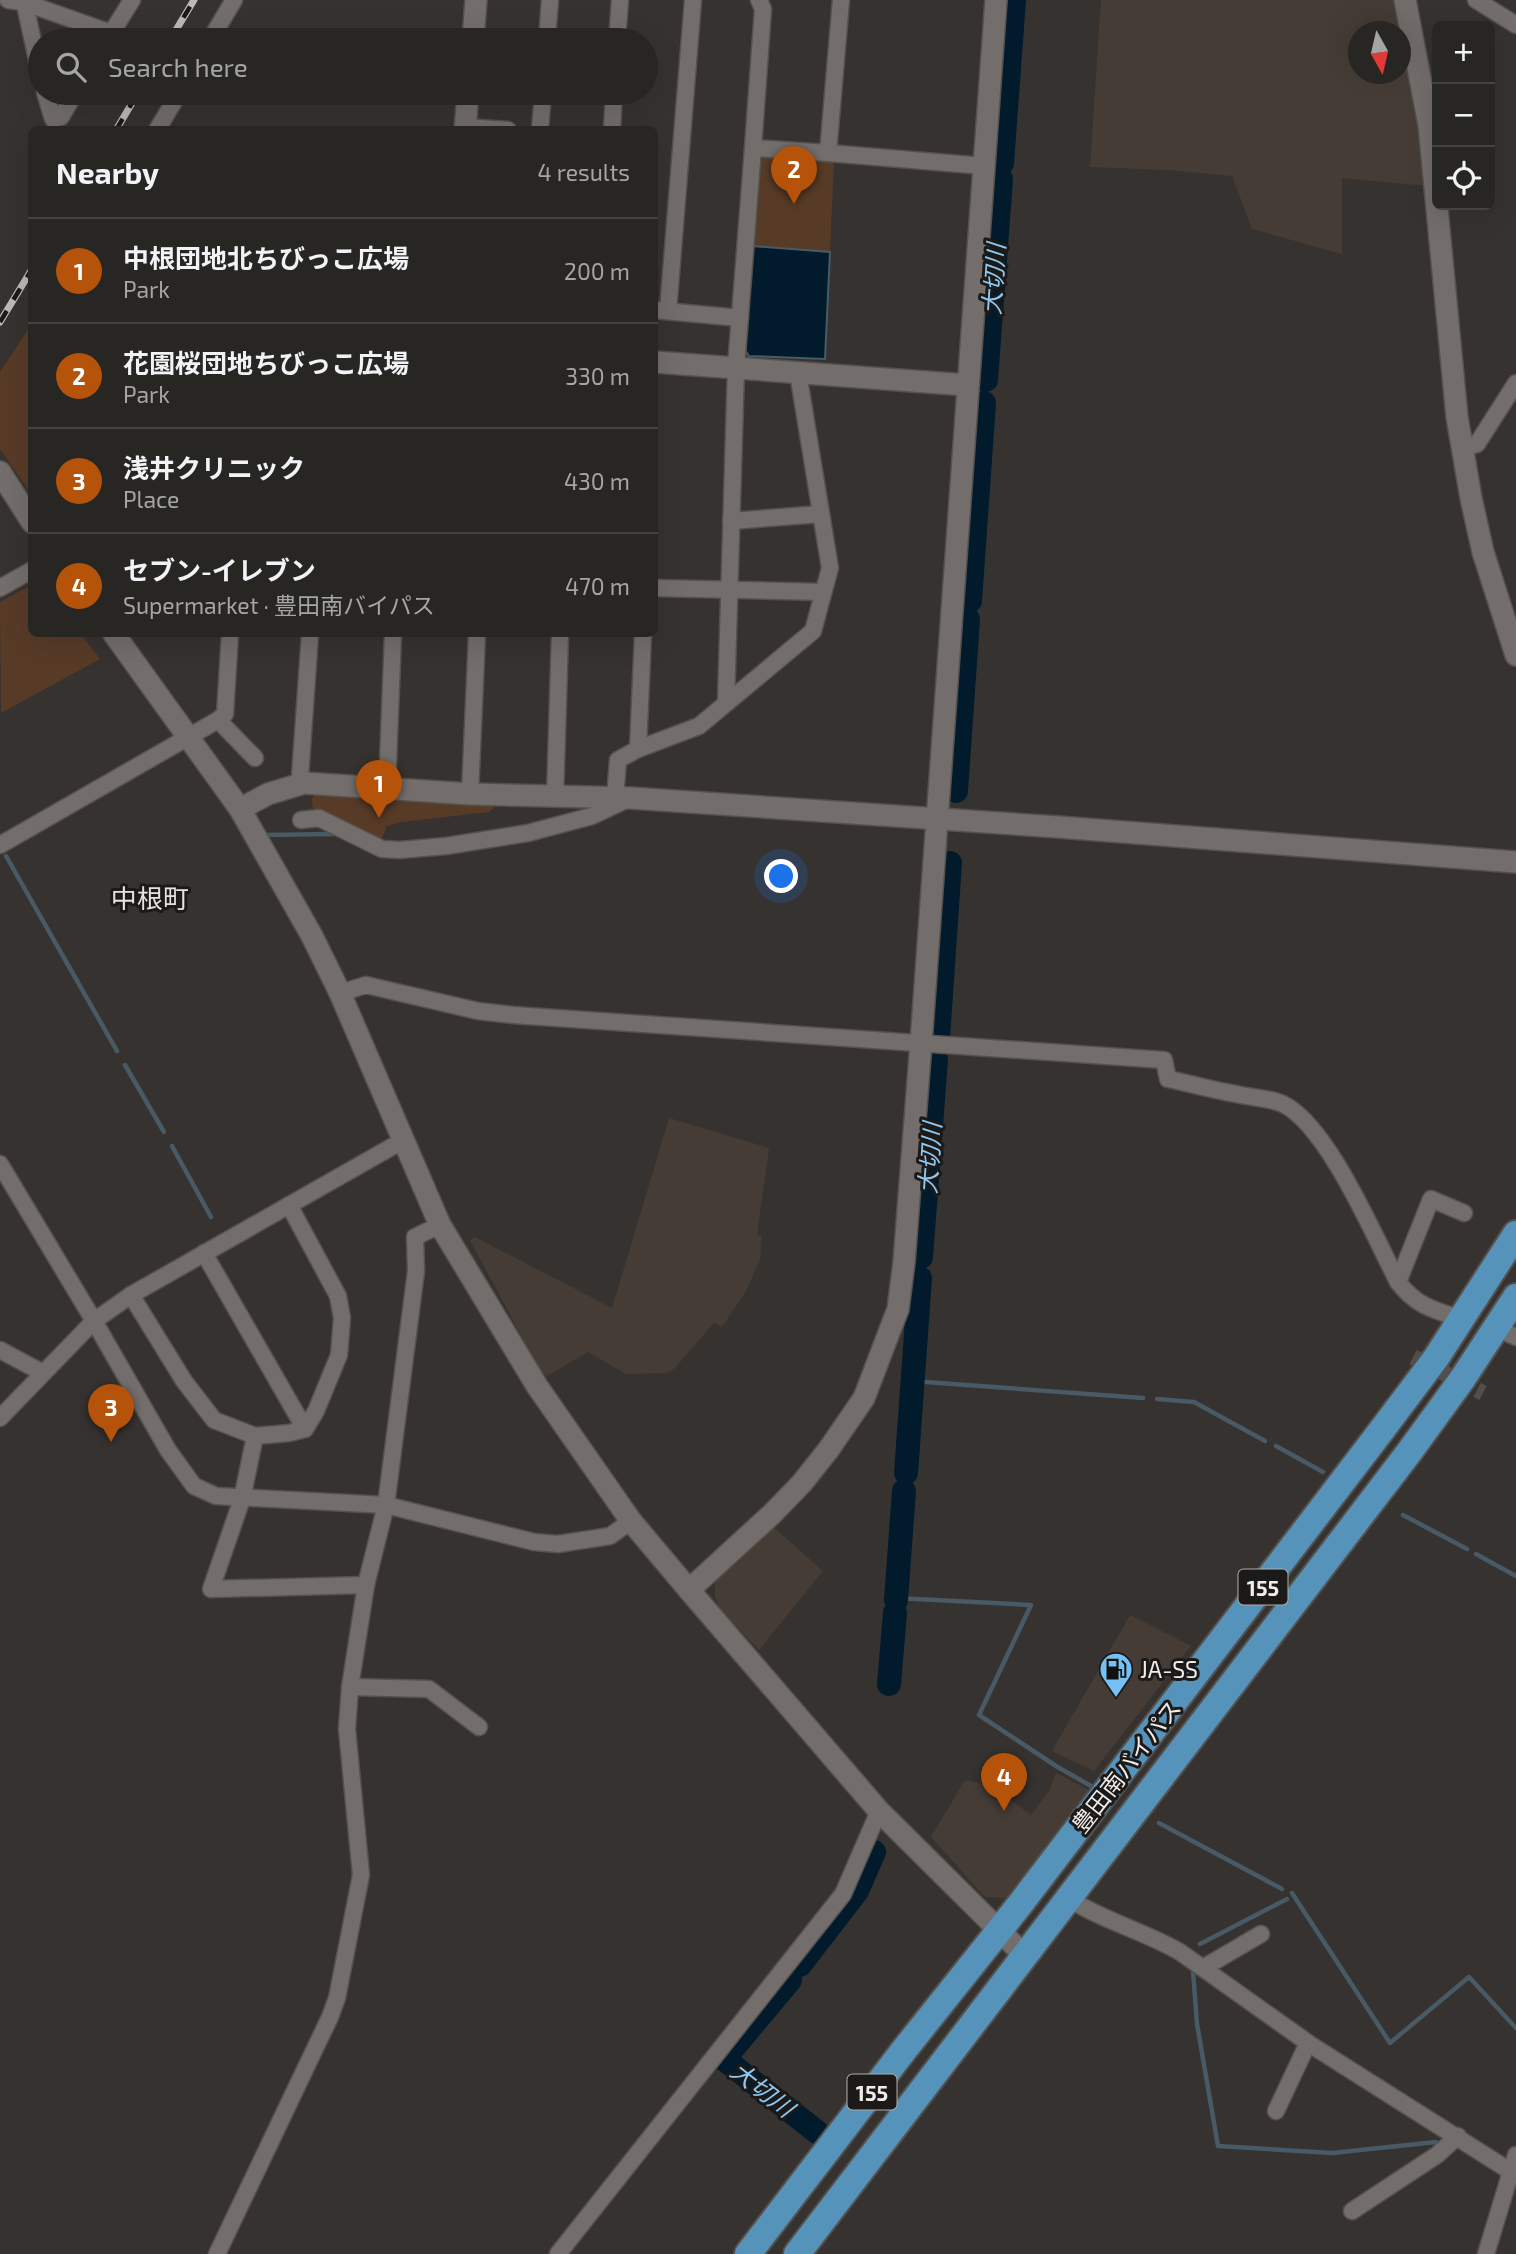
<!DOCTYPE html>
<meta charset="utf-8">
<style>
body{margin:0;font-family:"Exo 2","Noto Sans JP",sans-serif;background:#343230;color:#f1f3f6}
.controls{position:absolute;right:21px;top:21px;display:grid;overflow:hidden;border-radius:10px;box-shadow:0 7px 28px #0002}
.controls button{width:63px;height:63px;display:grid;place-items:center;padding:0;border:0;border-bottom:2px solid #444341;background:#282623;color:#f1f3f6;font:35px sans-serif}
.compass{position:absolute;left:1348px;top:21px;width:63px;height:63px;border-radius:50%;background:#282623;box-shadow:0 7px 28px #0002;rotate:172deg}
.you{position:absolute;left:782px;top:877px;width:24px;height:24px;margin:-18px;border:5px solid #fff;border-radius:50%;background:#1a73e8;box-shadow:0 0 0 10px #1a73e833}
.badge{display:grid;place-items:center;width:46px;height:46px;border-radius:50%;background:#b45309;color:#fff;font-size:23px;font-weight:700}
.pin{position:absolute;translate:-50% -58px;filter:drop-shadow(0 2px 4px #0008)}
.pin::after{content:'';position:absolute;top:37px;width:24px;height:21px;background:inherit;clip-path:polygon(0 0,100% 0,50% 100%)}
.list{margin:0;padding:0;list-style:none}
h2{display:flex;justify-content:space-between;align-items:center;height:91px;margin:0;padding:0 28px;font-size:30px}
h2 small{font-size:23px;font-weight:400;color:#a5a5a6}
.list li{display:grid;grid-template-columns:46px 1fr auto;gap:21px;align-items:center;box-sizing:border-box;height:105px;padding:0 28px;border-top:2px solid #444341}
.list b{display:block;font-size:26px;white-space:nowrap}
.list p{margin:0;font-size:23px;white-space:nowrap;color:#a5a5a6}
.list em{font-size:23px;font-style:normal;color:#a5a5a6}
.icon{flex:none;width:38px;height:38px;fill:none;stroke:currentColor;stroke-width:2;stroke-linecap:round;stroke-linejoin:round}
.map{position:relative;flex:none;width:1516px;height:2254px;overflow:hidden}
.search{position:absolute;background:#282623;box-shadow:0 7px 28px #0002;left:28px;top:28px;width:630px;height:77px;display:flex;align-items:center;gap:18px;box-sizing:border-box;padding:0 24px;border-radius:38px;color:#a5a5a6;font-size:26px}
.panel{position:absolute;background:#282623;box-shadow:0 7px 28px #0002;left:28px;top:126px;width:630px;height:511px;border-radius:10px}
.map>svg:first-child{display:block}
.built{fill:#453c36;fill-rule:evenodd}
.green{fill:#583b27}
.water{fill:#011b2c;stroke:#485a65;stroke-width:2}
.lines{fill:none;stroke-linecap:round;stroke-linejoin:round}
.stream{stroke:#485a65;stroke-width:4.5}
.river{stroke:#011b2c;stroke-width:24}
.minor-tunnel{stroke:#524e4b;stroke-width:16;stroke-dasharray:16 8;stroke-linecap:butt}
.minor-casing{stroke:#54514e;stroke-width:19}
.tertiary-casing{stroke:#54514e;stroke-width:24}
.trunk-casing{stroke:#54514e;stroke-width:30}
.minor{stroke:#736e6b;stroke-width:16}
.tertiary{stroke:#736e6b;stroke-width:21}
.trunk{stroke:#5693bb;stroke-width:26}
.rail-casing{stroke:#bcb9b7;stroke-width:7}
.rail{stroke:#1c1a19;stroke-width:4.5;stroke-dasharray:13;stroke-linecap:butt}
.labels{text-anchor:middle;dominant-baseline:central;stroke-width:6;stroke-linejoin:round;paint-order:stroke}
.shield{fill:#1c1a19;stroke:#b0adab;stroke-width:2}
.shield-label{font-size:21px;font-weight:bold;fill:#efecea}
.poi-label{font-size:23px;fill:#efecea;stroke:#1c1a19;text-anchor:start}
.street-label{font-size:23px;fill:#efecea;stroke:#1c1a19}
.water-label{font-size:24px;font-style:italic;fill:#8cc9f4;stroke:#1c1a19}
.quarter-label{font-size:26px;fill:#e8e2df;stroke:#1c1a19}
</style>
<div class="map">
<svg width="1516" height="2254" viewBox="0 0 1516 2254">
<rect width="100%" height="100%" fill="#36322f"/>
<g class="built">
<path d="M1101 0H1396L1423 126 1428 186 1342 178V254L1252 229 1232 176 1169 170 1090 167ZM1358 32H1400V74H1358Z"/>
<polygon points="669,1118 769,1148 757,1235 762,1236 760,1260 746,1291 722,1327 714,1323 675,1368 667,1373 626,1374 588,1352 547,1376 540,1371 470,1240 475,1237 612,1308"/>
<polygon points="771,1525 823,1571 759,1650 720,1609 715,1597 715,1580"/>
<polygon points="1130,1615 1191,1646 1094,1771 1052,1751"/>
<polygon points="1056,1773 1089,1790 1008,1898 985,1897 931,1837 965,1780 991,1785 1031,1815 1049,1791"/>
</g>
<g class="green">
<polygon points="764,156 834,161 830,252 752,246 760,161"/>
<polygon points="31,325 32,490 29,491 0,449 0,372"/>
<polygon points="31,585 32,634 81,634 100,659 1,713 0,602"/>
<polygon points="316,793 496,805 489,812 401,822 387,826 382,838 384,846 313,810 312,799"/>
</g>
<polygon class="water" points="752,246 830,252 825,359 749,356 743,347"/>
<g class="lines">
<g class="stream">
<polyline points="264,835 334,834"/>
<polyline points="6,856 117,1051"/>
<polyline points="125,1065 164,1132"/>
<polyline points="172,1146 211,1217"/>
<polyline points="912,1381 1143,1398"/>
<polyline points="1157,1399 1194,1402 1265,1441"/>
<polyline points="1276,1446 1323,1472"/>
<polyline points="1403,1515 1467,1549"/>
<polyline points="1476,1554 1516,1576"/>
<polyline points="896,1598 1031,1605 979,1715 1056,1766 1091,1786"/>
<polyline points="1159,1823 1282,1889"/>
<polyline points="1292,1893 1390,2043 1469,1977 1516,2028"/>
<polyline points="1200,1944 1287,1899"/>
<polyline points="1193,1971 1197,2024 1218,2146 1332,2153 1436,2142"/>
</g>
<g class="river">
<polyline points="1002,163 1014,0"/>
<polyline points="986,380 1001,179"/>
<polyline points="970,601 984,403"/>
<polyline points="956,791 968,619"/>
<polyline points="938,1038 950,863"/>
<polyline points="921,1257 936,1059"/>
<polyline points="906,1473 920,1278"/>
<polyline points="896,1600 904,1491"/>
<polyline points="889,1684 895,1613"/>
<polyline points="800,1965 857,1891 874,1852"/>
<polyline points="790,1980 724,2059 817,2132"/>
</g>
<polyline class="minor-tunnel" points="1413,1357 1483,1393"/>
<defs>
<g id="minor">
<polyline points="8,0 23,2 111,33"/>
<polyline points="24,0 40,74"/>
<polyline points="759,0 763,9 753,148 828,153 841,0"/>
<polyline points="1476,0 1516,25"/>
<polyline points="107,40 132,0"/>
<polyline points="210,40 234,0"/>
<polyline points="547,40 550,0"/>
<polyline points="617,40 620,0"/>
<polyline points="45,93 53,119 61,117 75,93"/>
<polyline points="466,127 508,130"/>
<polyline points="157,130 179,93"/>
<polyline points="540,130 543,93"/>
<polyline points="612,130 614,93"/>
<polyline points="828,153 984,166"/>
<polyline points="654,310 740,318"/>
<polyline points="668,311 693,0"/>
<polyline points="1463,448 1477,444 1516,383"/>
<polyline points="731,521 821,514"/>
<polyline points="0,588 32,570"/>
<polyline points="654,588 822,592"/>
<polyline points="726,702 736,367 753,148"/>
<polyline points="218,720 255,758"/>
<polyline points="638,749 643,634"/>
<polyline points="304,783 300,777 310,634"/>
<polyline points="387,789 393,634"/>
<polyline points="470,794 477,634"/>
<polyline points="555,797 560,634"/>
<polyline points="615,798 618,760 638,749 699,726 813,631 830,568 798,373"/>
<polyline points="301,820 319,818 382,849 400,850 446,846 528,833 592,816 628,799"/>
<polyline points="0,845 218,720 225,714 230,634"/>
<path d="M340 993 366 985 478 1011 513 1015 1164 1060 1168 1079C1192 1084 1216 1091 1241 1095 1255 1098 1269 1098 1283 1104 1328 1126 1374 1236 1398 1282 1416 1306 1434 1310 1462 1319"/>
<polyline points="0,1164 94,1321 168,1450 194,1486 216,1496 386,1505 534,1542 558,1544 610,1536 631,1521"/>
<polyline points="204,1253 305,1429"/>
<polyline points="1398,1282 1431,1199 1464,1213"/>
<polyline points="131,1295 184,1381 214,1420 255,1436 289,1433 305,1429 316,1411 339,1355 342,1318 338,1296 289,1205"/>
<polyline points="1496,1328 1516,1337"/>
<polyline points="0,1350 43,1373"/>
<polyline points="0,1418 94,1321 131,1295 402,1141"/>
<polyline points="255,1436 242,1499 211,1589 366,1585"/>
<polyline points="350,1687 429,1689 479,1727"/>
<path d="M1068 1898C1103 1921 1144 1931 1180 1952L1311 2045 1510 2171"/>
<polyline points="1203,1968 1261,1934"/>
<polyline points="1276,2111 1308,2043"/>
<polyline points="1352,2211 1437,2155 1458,2136"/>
<polyline points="217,2254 330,2017 337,1998 361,1875 347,1729 350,1687 366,1585 386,1505 416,1271 415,1237 440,1225"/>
<polyline points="558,2254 843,1894 879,1811"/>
<polyline points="1486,2254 1516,2155"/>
</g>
<g id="tertiary">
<polyline points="1405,0 1429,125 1457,417 1471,498 1483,552 1516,655"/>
<polyline points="473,40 476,0"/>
<polyline points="465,130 468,93"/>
<polyline points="654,362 967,385"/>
<polyline points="0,472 32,522"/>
<polyline points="114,634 240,809 312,936 340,993 440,1225 537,1386 631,1521 689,1590 879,1811 1024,1955"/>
<polyline points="240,809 268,794 304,783 470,794 630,798 1058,827 1516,862"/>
<polyline points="689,1590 772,1514 802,1483 829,1449 864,1398 898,1309 904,1262 921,1043 996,0"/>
</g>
<g id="trunk">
<polyline points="748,2254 904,2050 1021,1903 1381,1431 1436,1358 1516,1234"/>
<polyline points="797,2254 1410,1451 1463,1378 1516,1297"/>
</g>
</defs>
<use href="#minor" class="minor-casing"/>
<use href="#tertiary" class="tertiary-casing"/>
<use href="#trunk" class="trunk-casing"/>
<use href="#minor" class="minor"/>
<use href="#tertiary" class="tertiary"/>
<use href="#trunk" class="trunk"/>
<defs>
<g id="rail">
<polyline points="170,40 194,0"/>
<polyline points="116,130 138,93"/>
<polyline points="0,322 32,269"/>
</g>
</defs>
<use href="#rail" class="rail-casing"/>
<use href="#rail" class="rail"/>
</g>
<defs>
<symbol id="fuel-pin" viewBox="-11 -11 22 30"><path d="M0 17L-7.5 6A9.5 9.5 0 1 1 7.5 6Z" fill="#73c1f5" stroke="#1c1a19"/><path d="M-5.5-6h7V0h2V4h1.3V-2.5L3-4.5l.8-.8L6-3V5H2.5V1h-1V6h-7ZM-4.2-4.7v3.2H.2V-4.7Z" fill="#111"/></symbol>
</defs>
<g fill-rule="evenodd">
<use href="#fuel-pin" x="1097" y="1650" width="38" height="52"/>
</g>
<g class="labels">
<g class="shield">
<rect x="1238.5" y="1569.5" width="49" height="35" rx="5"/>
<rect x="847.5" y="2074.5" width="49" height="35" rx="5"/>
</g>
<g class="shield-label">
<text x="1263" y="1587">155</text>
<text x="872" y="2092">155</text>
</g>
<g class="poi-label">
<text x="1140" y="1669">JA-SS</text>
</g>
<g class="street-label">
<text transform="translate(1126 1766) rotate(-52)">豊田南バイパス</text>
</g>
<g class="water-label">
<text transform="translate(993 279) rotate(-86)">大切川</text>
<text transform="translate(929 1158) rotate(-86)">大切川</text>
<text transform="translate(763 2089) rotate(38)">大切川</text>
</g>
<g class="quarter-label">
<text x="150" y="897">中根町</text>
</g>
</g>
</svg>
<div class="controls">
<button>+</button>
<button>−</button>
<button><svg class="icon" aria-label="locate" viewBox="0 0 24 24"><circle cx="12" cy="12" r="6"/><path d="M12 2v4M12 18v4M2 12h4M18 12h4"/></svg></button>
</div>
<svg class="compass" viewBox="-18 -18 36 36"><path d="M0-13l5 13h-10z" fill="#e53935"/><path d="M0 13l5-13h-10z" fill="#a5a5a6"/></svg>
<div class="you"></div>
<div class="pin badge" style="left:379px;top:818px">1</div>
<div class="pin badge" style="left:794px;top:204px">2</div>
<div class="pin badge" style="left:111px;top:1442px">3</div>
<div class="pin badge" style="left:1004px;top:1811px">4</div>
<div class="search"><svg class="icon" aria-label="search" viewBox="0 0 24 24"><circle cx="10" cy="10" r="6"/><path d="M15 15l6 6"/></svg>Search here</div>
<section class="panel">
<h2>Nearby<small>4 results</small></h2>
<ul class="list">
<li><span class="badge">1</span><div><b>中根団地北ちびっこ広場</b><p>Park</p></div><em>200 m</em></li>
<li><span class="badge">2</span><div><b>花園桜団地ちびっこ広場</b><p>Park</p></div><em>330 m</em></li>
<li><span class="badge">3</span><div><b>浅井クリニック</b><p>Place</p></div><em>430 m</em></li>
<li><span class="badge">4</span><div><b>セブン-イレブン</b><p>Supermarket · 豊田南バイパス</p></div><em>470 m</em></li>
</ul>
</section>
</div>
